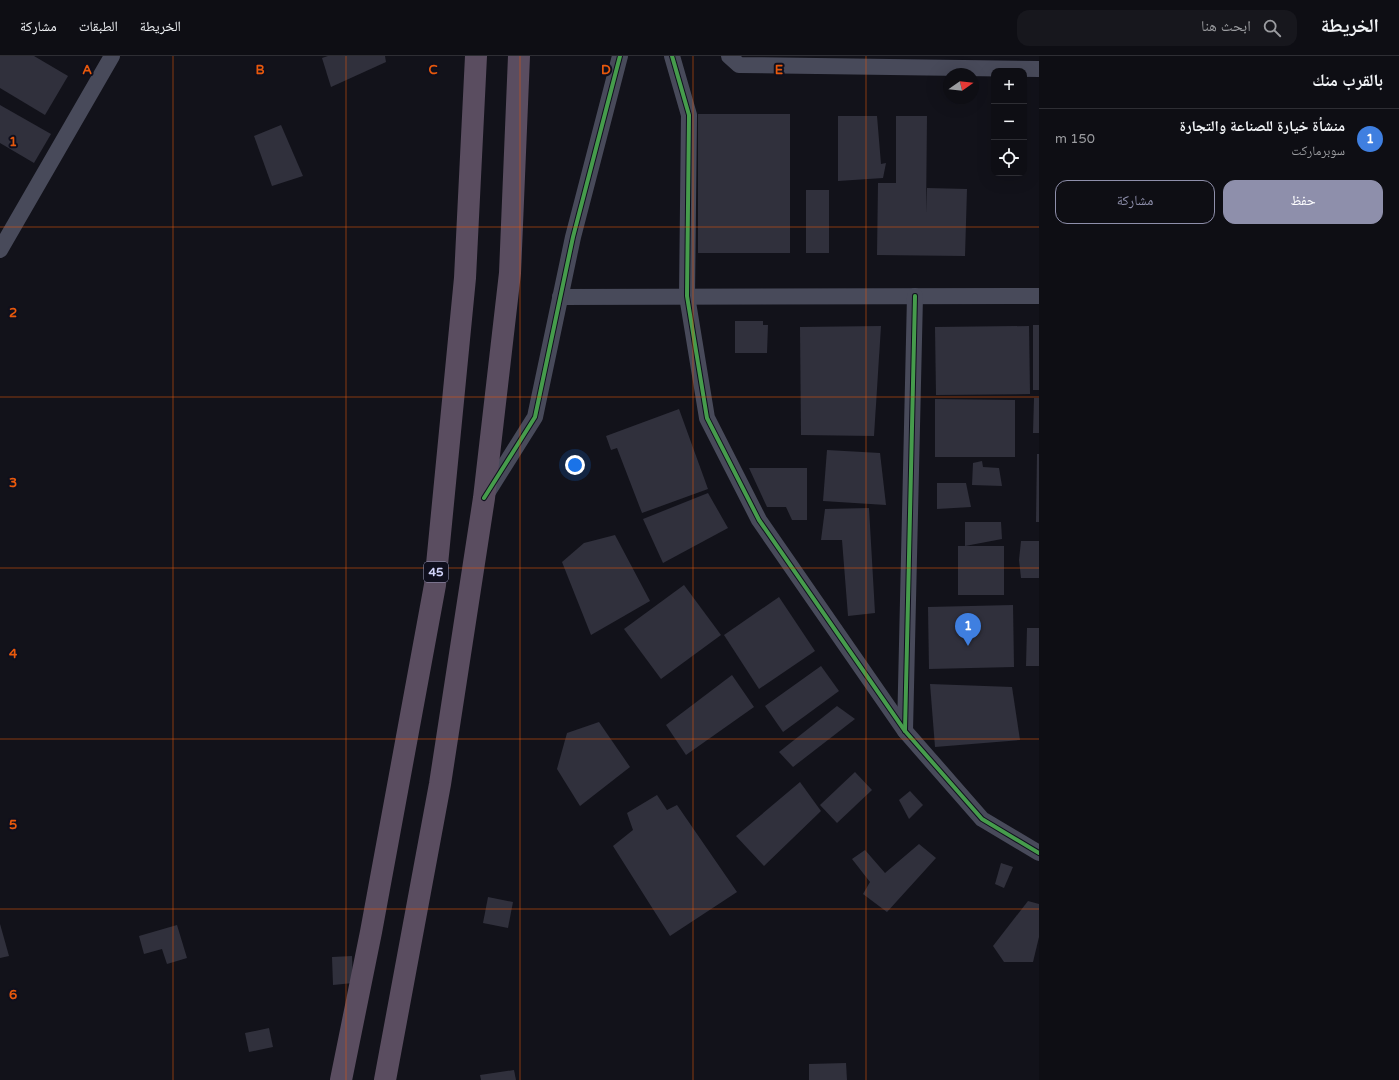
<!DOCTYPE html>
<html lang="ar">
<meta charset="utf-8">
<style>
body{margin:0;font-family:"Varela Round","Noto Naskh Arabic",sans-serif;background:#17171d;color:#f1f3f6;direction:rtl}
.controls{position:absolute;right:12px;top:12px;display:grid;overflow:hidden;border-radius:8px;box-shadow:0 4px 16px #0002}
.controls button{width:36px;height:36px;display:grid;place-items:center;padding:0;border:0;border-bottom:1px solid #2e2e34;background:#0e0e14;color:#f1f3f6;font:20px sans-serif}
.compass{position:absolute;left:943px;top:12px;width:36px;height:36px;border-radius:50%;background:#0e0e14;box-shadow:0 4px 16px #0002;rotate:76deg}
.you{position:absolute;left:575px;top:409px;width:14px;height:14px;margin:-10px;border:3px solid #fff;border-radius:50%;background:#1a73e8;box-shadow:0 0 0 6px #1a73e833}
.badge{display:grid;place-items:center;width:26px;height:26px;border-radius:50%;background:#8e8fab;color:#fff;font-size:13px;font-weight:700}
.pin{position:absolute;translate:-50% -33px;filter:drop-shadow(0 1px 2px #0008)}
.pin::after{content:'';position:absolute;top:21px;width:14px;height:12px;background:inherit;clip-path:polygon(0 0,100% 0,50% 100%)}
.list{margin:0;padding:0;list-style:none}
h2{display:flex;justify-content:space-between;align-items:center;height:52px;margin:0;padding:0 16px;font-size:17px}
h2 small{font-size:13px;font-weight:400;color:#9b9ca0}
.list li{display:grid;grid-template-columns:26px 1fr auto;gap:12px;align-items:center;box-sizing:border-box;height:60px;padding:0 16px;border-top:1px solid #2e2e34}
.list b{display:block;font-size:15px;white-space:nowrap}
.list p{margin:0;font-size:13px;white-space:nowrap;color:#9b9ca0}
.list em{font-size:13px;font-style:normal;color:#9b9ca0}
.actions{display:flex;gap:8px;padding:12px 16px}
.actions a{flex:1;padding:9px 0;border:1px solid #8e8fab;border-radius:12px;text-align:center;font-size:14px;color:#8e8fab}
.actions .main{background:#8e8fab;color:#fff}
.icon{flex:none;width:22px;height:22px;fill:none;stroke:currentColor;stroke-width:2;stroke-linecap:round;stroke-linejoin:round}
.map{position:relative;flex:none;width:1039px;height:1024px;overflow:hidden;direction:ltr}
header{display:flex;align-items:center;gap:24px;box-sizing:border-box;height:56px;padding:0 20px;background:#0e0e14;border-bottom:1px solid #2e2e34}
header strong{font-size:19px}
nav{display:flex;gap:22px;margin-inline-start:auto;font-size:14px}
.search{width:280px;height:36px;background:#17171d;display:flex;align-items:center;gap:10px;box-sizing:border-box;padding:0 14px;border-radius:12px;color:#9b9ca0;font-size:15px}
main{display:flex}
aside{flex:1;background:#0e0e14}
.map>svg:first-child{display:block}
.building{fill:#30303c}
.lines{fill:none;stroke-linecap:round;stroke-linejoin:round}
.street{stroke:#484a5a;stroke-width:16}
.highway{stroke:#5a4d60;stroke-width:22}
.cycleway-casing{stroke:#0f0f1d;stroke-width:6}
.cycleway{stroke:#469c4c;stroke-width:4}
.grid{fill:none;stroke:#e8590c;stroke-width:1;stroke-opacity:0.55}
.labels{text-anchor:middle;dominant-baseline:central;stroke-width:4;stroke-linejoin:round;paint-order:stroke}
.shield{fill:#0f0f1d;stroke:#9798b7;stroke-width:1}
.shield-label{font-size:12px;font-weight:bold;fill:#d1d3f9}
.grid-label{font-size:13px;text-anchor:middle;font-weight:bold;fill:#e8590c;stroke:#0f0f1d;stroke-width:4;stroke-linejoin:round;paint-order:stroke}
</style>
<header>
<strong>الخريطة</strong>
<div class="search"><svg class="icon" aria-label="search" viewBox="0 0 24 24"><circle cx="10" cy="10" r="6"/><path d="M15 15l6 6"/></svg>ابحث هنا</div>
<nav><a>الخريطة</a><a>الطبقات</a><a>مشاركة</a></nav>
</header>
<main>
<aside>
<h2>بالقرب منك<small></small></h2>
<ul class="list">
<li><span class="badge" style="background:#3f7fe0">1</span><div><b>منشأة خيارة للصناعة والتجارة</b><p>سوبرماركت</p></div><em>150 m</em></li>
</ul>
<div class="actions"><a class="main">حفظ</a><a>مشاركة</a></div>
</aside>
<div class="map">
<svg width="1039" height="1024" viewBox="0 0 1039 1024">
<rect width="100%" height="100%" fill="#12121a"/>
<g class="building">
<polygon points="0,0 34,0 68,20 45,59 0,32"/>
<polygon points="328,0 385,0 386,6 331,31 322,2"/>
<polygon points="0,49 51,78 34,107 0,87"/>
<rect x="698" y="58" width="92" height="139"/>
<polygon points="838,60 877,60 881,108 886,107 883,122 838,125"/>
<polygon points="896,60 927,60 926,157 927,132 967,133 965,200 877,199 878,127 896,127"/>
<polygon points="281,69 303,120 272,130 254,80"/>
<rect x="806" y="134" width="23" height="63"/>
<polygon points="735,265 763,265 763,269 768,269 767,297 735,297"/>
<rect x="1033" y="269" width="6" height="65"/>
<polygon points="881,270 874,380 801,379 800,271"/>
<polygon points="1029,270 1030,338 936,339 935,271"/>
<polygon points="1034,342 1039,342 1039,377 1033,377"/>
<polygon points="935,343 1015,344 1015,401 935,401"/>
<polygon points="679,353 708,433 642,457 617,392 611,394 606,380"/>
<polygon points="827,394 880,397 886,449 823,445"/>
<polygon points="1037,398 1039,398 1039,466 1036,466"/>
<polygon points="982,405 983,411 999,412 1002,430 972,429 973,407"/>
<polygon points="749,412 807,412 807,464 792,464 786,451 767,451"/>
<polygon points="937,427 966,427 971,451 937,453"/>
<polygon points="708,437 728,472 663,507 643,463"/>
<polygon points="869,452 875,557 848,560 842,484 821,484 825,453"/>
<polygon points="965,466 1001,466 1002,483 965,490 1004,490 1004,539 958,539 958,490 965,490"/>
<polygon points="615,479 650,545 591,579 562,506 584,487"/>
<polygon points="1021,485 1039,485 1039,522 1021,522 1019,504"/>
<polygon points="684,529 721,579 661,623 624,573"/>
<polygon points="779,541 815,595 759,633 724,579"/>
<polygon points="1013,549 1014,611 929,613 928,551"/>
<polygon points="1027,572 1039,572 1039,610 1026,610"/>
<polygon points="821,610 839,635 783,676 765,650"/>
<polygon points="732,619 754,651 686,699 666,669"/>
<polygon points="930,628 1012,631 1020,684 935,691"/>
<polygon points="837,650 855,663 793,711 779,696"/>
<polygon points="599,666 630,711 580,750 557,713 567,677"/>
<polygon points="855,716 872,734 837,767 820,749"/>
<polygon points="800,726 821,755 764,810 736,780"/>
<polygon points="910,735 923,749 909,763 899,744"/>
<polygon points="657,739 667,754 677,749 737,836 670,880 613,790 633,774 627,757"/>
<polygon points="919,788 936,802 887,856 863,838 870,826 852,803 865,794 885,817"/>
<polygon points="1001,807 1013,811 1004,832 995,828"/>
<polygon points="488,841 513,846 508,872 483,867"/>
<polygon points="1028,845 1039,848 1039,881 1033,906 1004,906 993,890"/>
<polygon points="0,868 9,900 0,902"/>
<polygon points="177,869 187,902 167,908 162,893 144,898 139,880"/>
<polygon points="352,900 353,927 333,929 332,901"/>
<polygon points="269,972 273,991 249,996 245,977"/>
<polygon points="846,1007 847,1024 809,1024 809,1008"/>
<polygon points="514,1014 516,1024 481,1024 480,1019"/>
</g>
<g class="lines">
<g class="street">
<polyline points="672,0 689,59 687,240 707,362 759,464 905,675 982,763 1039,797"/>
<polyline points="729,0 739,9 1039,13"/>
<polyline points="0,194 112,0"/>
<polyline points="560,241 1039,240"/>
<polyline points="486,439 535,361 573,181 620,0"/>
<polyline points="905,675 915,240"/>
</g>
<g class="highway">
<polyline points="341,1024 371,876 435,529 465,222 476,0"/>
<polyline points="385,1024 440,728 484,442 510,217 519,0"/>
</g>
<defs>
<g id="cycleway">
<polyline points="672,0 689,59 687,240 707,362 759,464 905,675 982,763 1039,797"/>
<polyline points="484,442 535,361 573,181 620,0"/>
<polyline points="905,675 915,240"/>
</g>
</defs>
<use href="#cycleway" class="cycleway-casing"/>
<use href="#cycleway" class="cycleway"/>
</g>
<path class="grid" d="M173 0V1024M346 0V1024M520 0V1024M693 0V1024M866 0V1024M0 171H1039M0 341H1039M0 512H1039M0 683H1039M0 853H1039"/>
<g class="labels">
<rect class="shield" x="424" y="506" width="24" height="20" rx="3"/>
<g class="shield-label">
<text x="436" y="516">45</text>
</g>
</g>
<g class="grid-label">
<text x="87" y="18">A</text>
<text x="260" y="18">B</text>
<text x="433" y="18">C</text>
<text x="606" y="18">D</text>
<text x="779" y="18">E</text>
<text x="13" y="90">1</text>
<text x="13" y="261">2</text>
<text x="13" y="431">3</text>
<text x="13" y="602">4</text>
<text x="13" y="773">5</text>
<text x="13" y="943">6</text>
</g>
</svg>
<div class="controls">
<button>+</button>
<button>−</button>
<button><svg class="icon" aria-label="locate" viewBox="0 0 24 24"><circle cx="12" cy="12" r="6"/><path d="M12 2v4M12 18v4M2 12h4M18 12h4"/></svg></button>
</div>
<svg class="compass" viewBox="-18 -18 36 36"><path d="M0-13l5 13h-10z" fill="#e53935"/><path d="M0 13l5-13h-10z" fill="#9b9ca0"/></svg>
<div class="you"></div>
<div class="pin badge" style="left:968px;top:590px;background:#3f7fe0">1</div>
</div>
</main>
